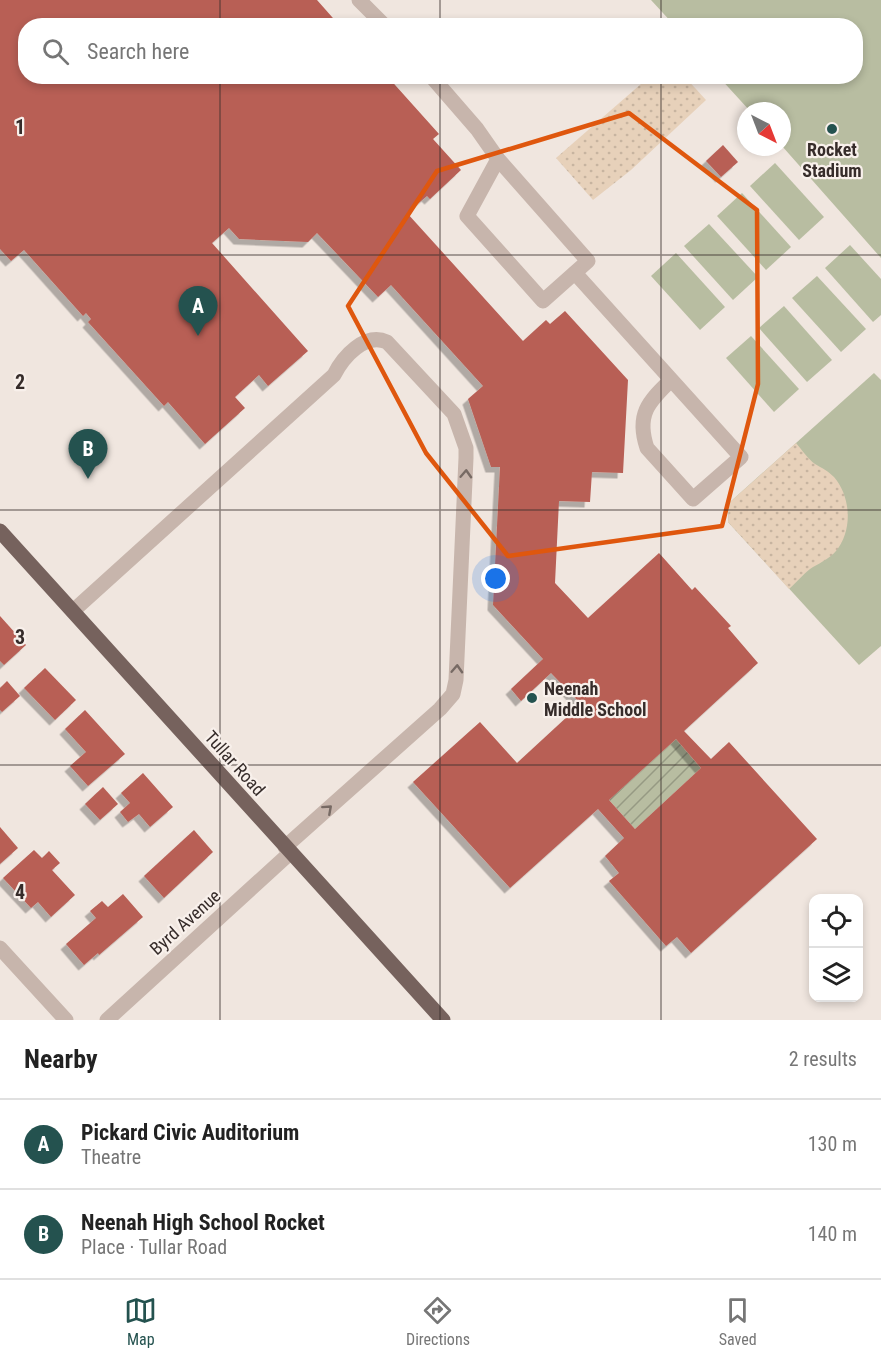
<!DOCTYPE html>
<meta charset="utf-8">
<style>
body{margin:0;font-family:"Roboto Condensed",sans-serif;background:#f6f6f6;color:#222}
.controls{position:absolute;right:18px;bottom:18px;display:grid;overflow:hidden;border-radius:12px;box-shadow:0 3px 9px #0003}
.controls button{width:54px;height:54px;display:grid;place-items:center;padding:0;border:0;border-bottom:2px solid #e0e0e0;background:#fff;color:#222;font:30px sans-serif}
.compass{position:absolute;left:737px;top:102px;width:54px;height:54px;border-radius:50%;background:#fff;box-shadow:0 3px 9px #0003;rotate:138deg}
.you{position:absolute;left:496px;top:579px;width:21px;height:21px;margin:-15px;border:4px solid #fff;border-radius:50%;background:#1a73e8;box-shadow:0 0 0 9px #1a73e833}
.badge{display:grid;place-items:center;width:39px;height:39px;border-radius:50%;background:#24524f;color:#fff;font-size:20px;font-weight:700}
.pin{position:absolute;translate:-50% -50px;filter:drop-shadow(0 2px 3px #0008)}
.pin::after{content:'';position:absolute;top:32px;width:21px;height:18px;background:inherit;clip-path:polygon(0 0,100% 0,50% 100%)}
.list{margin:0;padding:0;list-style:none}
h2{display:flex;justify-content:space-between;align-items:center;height:78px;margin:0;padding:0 24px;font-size:26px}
h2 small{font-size:20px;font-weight:400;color:#767676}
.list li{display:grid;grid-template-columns:39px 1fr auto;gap:18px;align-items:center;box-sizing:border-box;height:90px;padding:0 24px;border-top:2px solid #e0e0e0}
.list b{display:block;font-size:22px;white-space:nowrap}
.list p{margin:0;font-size:20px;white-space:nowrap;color:#767676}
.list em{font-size:20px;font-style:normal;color:#767676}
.icon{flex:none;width:33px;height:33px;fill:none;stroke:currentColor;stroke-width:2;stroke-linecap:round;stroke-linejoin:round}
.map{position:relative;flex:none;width:881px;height:1020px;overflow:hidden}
.search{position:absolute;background:#fff;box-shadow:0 3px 9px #0003;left:18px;right:18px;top:18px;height:66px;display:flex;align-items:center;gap:15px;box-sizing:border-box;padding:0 21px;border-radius:24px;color:#767676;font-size:22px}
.sheet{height:258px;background:#fff}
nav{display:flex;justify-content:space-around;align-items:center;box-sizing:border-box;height:84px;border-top:2px solid #e0e0e0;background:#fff;font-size:16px;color:#767676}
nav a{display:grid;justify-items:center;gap:3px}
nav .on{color:#24524f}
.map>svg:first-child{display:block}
.green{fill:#b8bda1}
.sand{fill:url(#sand-dots)}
.garden{fill:url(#garden-furrows)}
.building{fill:#b85f55;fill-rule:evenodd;filter:url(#shadow)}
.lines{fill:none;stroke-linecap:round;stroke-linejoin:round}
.minor{stroke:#c7b5ac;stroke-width:15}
.major{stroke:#76625d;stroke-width:15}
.oneway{stroke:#776a64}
.marked{fill:none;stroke:#df570e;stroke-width:4.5;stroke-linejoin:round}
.grid{fill:none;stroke:#362c2a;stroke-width:1.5;stroke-opacity:0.55}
.poi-dot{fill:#24524f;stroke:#f8f0eb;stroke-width:2}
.labels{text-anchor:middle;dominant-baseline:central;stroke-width:4.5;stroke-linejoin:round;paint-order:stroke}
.poi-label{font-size:18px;font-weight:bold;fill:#362c2a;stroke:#f8f0eb}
.street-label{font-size:18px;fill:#362c2a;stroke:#f8f0eb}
.grid-label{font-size:20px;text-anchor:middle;font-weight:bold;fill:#362c2a;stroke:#f8f0eb;stroke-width:4.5;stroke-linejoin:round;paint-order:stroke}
</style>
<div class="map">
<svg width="881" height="1020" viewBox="0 0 881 1020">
<defs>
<pattern id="sand-dots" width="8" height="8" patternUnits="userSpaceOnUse" patternTransform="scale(1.5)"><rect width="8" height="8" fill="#e7d1ba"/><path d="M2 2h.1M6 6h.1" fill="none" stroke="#c7b4a0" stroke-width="1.8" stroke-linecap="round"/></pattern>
<pattern id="garden-furrows" width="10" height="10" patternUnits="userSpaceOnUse" patternTransform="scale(1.5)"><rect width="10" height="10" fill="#b8bda1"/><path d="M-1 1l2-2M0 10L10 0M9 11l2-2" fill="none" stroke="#969a83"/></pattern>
<filter id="shadow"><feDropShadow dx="-5.5" dy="5.5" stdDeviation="0" flood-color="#0004"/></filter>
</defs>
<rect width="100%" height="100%" fill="#f0e6df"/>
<g class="green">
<polygon points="651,0 881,0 881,258 782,146 782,111 750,111 719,77 856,76 856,26 674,25"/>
<polygon points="775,163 824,217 799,240 750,186"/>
<polygon points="742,193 791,247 766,270 717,216"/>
<polygon points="709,224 758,277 733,300 684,246"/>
<polygon points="850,245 881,279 881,315 873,322 825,268"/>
<polygon points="676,253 725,307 700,330 651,276"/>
<polygon points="817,276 866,329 841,352 792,298"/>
<polygon points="784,306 832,360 807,382 759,328"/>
<polygon points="751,336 799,389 774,412 726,358"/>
<polygon points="874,373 881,380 881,646 859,665 728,522 729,503"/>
</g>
<g class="sand">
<polygon points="649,77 685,77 706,100 631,170 593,200 556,158"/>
<path d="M796 443C802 450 808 459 815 464 822 468 828 471 834 477 851 497 853 530 836 551 830 558 822 562 813 567 805 572 797 582 789 589L728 522 729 503Z"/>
</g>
<polygon class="garden" points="676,739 701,768 635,829 609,800"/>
<g class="building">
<path d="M0 0H317L340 26H26V76H387L439 134 433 139 461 170 430 199 427 196 407 213 523 341 546 320 550 324 565 311 628 380 623 473 592 472 590 502 559 501 555 583 588 618 659 553 692 590 695 587 731 626 728 628 758 663 684 731 711 759 729 742 817 839 691 953 677 937 666 946 609 881 619 873 605 856 624 838 598 809 510 888 413 782 480 722 517 763 581 704 551 673 521 701 511 689 543 659 493 605 500 467H491L468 399 483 386 391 285 378 297 317 233 308 242 239 239 229 228 212 243 308 351 268 386 259 375 235 397 245 408 205 444 168 402 164 406 88 322 91 319 86 313 83 316 24 250 11 261 0 249ZM676 739 701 768 635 829 609 800Z"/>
<polygon points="723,145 738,162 721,177 706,161"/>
<polygon points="0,616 26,645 4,665 0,661"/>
<polygon points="45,668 76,700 55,720 24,688"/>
<polygon points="7,681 20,696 2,712 0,710 0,688"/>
<polygon points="85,710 125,754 88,786 70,766 86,752 65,729"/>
<polygon points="143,773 173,807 150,827 139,814 128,822 120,812 130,803 121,793"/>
<polygon points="103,787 118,804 100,820 85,804"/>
<polygon points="0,827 18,848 0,864"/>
<polygon points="194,830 213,852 164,898 144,876"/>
<polygon points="34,850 42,858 49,851 60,863 52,870 75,895 51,917 38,902 31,908 3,878"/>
<polygon points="123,894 143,917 99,955 98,953 84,965 66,944 96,918 90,911 102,901 108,907"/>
</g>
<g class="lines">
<g class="minor">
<polyline points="359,0 385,26"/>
<polyline points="431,76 477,129 498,159 588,261 543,301 467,216 498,159"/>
<path d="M575 273 741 457 693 499 647 448C636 415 648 402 671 380"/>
<path d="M73 611 334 375C343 357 365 332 387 342L454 414 466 448V458L456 680 453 694 440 709 285 847"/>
<polyline points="0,948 66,1020"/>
<polyline points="107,1020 290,853"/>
</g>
<polyline class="major" points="0,531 443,1020"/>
</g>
<defs><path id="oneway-chevron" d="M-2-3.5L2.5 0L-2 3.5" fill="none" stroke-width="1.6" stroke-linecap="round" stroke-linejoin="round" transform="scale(1.5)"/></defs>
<g class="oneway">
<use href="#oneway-chevron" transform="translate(466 474) rotate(-87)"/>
<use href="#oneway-chevron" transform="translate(457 669) rotate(-87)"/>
<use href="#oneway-chevron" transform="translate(328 809) rotate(-42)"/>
</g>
<path class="marked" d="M629 113 757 210 758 384 722 526 508 556 426 453 348 306 437 171Z"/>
<path class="grid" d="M220 0V26M440 0V26M661 0V26M220 76V1020M440 76V1020M661 76V1020M0 255H881M0 510H881M0 765H881"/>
<g class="poi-dot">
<circle cx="832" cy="129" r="6"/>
<circle cx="532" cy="698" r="6"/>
</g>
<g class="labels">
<g class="poi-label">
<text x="832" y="149">Rocket<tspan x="832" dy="21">Stadium</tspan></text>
<text x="544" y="688" text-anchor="start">Neenah<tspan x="544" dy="21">Middle School</tspan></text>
</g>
<g class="street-label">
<text transform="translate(235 763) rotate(48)">Tullar Road</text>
<text transform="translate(185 922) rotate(-42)">Byrd Avenue</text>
</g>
</g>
<g class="grid-label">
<text x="20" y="134">1</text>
<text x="20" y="389">2</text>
<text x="20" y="644">3</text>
<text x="20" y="899">4</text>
</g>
</svg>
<div class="controls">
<button><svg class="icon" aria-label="locate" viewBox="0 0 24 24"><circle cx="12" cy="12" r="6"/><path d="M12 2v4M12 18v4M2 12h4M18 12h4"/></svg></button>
<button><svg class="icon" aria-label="layers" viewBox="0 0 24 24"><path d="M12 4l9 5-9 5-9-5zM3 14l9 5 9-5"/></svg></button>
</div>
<svg class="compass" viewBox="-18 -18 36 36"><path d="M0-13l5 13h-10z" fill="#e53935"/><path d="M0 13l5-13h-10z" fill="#767676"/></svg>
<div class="you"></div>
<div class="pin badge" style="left:198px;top:336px">A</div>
<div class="pin badge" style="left:88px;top:479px">B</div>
<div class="search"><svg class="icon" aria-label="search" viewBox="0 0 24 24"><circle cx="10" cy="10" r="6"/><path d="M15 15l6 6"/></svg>Search here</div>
</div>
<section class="sheet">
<h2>Nearby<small>2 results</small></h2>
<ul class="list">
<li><span class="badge">A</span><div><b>Pickard Civic Auditorium</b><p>Theatre</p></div><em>130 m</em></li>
<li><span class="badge">B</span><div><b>Neenah High School Rocket</b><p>Place · Tullar Road</p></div><em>140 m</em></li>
</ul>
</section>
<nav>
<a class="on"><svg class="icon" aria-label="map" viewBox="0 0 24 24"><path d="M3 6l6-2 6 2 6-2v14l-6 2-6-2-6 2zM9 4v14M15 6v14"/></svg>Map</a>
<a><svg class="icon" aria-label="directions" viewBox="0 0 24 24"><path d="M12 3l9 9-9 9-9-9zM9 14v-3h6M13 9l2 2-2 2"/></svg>Directions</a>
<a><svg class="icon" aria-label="saved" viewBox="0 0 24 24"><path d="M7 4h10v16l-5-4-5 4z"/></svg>Saved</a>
</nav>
